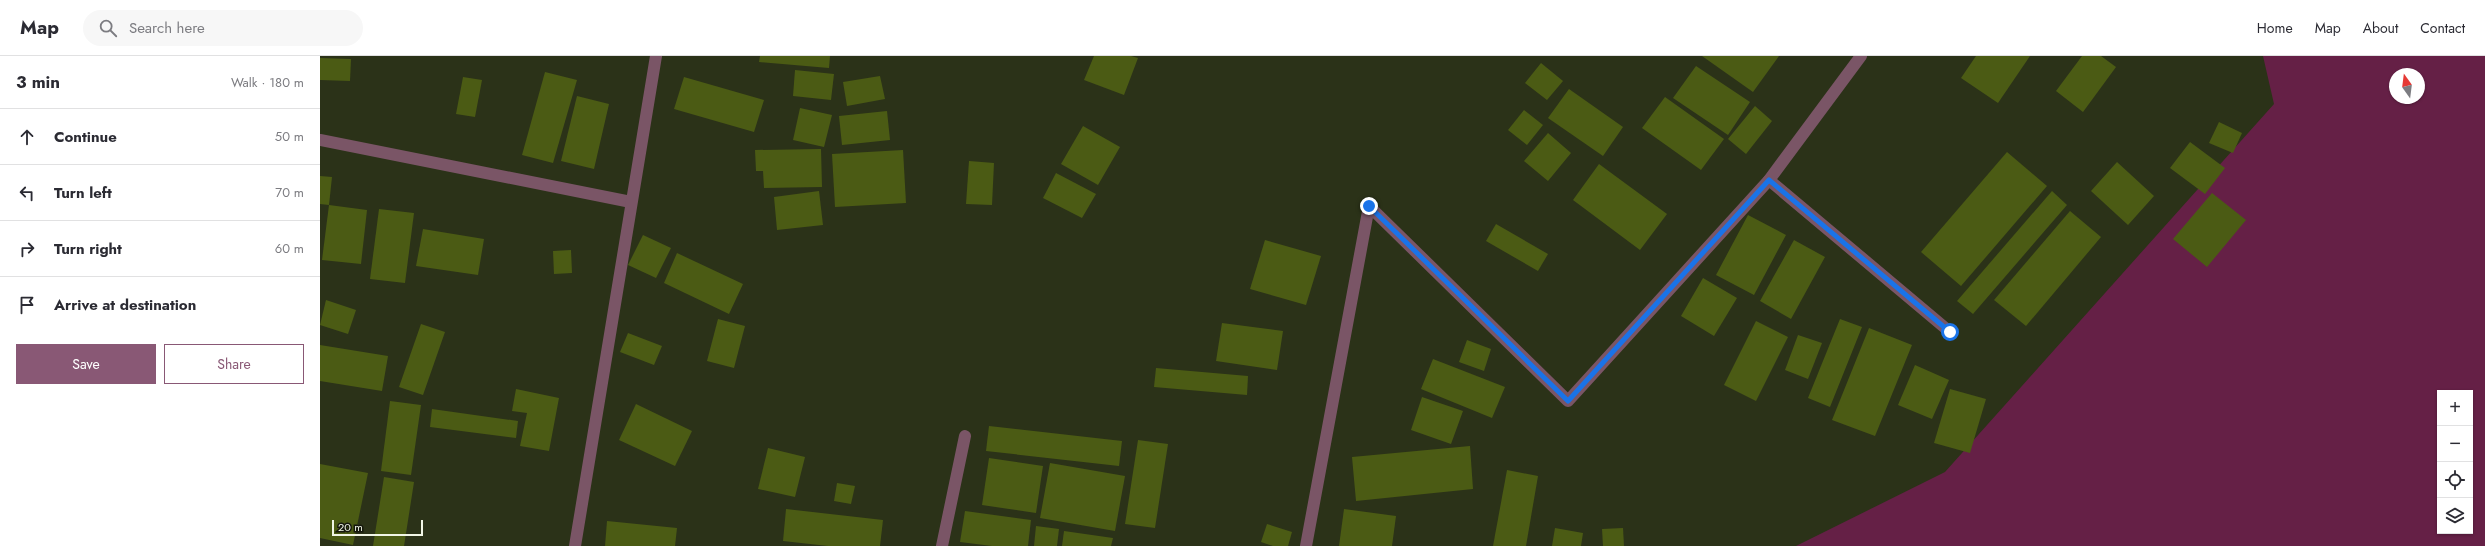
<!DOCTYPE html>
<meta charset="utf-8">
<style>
body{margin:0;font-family:Jost,sans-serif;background:#f7f7f7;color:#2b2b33}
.controls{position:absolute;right:12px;bottom:12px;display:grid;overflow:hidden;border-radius:0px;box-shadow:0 1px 3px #0004}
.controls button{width:36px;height:36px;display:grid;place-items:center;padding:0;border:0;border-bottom:1px solid #e1e1e2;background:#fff;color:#2b2b33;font:20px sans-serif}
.compass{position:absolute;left:2069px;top:12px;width:36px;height:36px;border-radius:50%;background:#fff;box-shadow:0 1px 3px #0004;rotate:346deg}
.scale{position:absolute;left:12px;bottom:10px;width:91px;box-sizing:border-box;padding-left:4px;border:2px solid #f1f6e6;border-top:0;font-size:11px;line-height:14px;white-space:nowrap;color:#f1f6e6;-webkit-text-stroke:3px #15180d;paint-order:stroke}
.stop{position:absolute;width:12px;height:12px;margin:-9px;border:3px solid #1a73e8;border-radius:50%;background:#fff}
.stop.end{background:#1a73e8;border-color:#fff;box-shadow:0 1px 4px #0008}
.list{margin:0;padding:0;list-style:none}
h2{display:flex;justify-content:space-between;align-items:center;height:52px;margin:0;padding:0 16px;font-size:17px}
h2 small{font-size:13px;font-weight:400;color:#7c7c81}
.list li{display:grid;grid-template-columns:26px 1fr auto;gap:12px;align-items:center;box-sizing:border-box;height:56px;padding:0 16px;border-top:1px solid #e1e1e2}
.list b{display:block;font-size:15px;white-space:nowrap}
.list em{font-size:13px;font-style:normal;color:#7c7c81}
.actions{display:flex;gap:8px;padding:12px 16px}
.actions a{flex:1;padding:9px 0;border:1px solid #895875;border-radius:0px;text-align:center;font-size:14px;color:#895875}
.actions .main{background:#895875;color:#fff}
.icon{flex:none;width:22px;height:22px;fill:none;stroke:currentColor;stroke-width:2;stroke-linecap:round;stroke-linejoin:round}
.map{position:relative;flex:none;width:2165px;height:490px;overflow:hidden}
header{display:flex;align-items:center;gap:24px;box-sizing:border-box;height:56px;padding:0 20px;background:#fff;border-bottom:1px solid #e1e1e2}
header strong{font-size:19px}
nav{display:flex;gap:22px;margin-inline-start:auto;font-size:14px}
.search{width:280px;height:36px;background:#f7f7f7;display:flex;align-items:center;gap:10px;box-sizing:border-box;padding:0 14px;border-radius:22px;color:#7c7c81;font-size:15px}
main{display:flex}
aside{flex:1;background:#fff}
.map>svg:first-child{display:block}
.green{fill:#652046;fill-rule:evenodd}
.building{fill:#4b5b14}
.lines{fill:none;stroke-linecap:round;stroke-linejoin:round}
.street{stroke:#7a5566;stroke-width:12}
.route{stroke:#1a73e8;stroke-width:5}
</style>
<header>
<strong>Map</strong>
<div class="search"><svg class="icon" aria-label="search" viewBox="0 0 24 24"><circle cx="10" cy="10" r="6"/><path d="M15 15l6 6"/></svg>Search here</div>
<nav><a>Home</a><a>Map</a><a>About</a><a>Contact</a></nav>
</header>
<main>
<aside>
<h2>3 min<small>Walk · 180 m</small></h2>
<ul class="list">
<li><svg class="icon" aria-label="ahead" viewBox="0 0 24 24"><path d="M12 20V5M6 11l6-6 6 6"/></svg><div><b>Continue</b></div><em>50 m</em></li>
<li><svg class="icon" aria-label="left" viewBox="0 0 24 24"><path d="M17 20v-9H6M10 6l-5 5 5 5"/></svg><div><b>Turn left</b></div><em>70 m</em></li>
<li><svg class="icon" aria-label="right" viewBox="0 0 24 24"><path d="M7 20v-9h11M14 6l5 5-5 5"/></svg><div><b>Turn right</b></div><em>60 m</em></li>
<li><svg class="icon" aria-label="arrive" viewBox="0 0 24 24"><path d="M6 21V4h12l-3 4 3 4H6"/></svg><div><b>Arrive at destination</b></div></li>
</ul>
<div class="actions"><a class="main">Save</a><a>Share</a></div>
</aside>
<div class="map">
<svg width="2165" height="490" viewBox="0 0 2165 490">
<rect width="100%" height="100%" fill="#2b3218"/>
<path class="green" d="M1943 0H2165V490H1476L1625 416 1954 48ZM2075 18H2099V42H2075ZM2120 337H2150V475H2120Z"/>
<g class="building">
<polygon points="440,0 510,0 509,12 439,6"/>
<polygon points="774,0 811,0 818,2 804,39 764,24"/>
<polygon points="1382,0 1459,0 1433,36"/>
<polygon points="1656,0 1710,0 1678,47 1641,22"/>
<polygon points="1762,0 1781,0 1796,11 1763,56 1736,35"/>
<polygon points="0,2 31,3 30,25 0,24"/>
<polygon points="1221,7 1243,25 1227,44 1205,27"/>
<polygon points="1376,10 1430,46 1408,79 1353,42"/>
<polygon points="475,14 514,18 511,44 473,40"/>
<polygon points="225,16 257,24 233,107 202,99"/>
<polygon points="560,20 565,43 527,50 523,26"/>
<polygon points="143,21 162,24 155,61 136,58"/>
<polygon points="364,21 444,44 434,76 354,53"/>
<polygon points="1249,33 1303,71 1283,100 1228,62"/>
<polygon points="257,40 289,48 274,113 241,105"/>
<polygon points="1345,41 1404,83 1381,114 1322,72"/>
<polygon points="1435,50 1452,65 1426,98 1408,83"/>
<polygon points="480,52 512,59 504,91 473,84"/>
<polygon points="1204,54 1223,69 1207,89 1188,74"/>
<polygon points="567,55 570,84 522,89 519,60"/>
<polygon points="1899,66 1922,77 1913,97 1889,87"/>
<polygon points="763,70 800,91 778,129 741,108"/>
<polygon points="1228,77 1251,97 1228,125 1204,105"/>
<polygon points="1870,86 1905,112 1885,138 1850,112"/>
<polygon points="501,93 502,131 444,132 443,115 436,115 435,94"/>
<polygon points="583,94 586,147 515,151 512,98"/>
<polygon points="1687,96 1727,130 1641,230 1601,196"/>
<polygon points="649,105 674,107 672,149 646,148"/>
<polygon points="1797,106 1834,140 1808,169 1771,135"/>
<polygon points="1279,108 1347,158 1320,194 1253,144"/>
<polygon points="736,117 776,138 762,162 723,142"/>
<polygon points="0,120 12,121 9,149 0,148"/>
<polygon points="499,135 503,169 457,174 454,141"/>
<polygon points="1732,135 1747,149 1653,258 1637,245"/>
<polygon points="1892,137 1926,164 1887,211 1853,183"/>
<polygon points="9,149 47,154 41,208 2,204"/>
<polygon points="59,153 94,157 85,227 50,223"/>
<polygon points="1750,155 1781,181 1706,270 1674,244"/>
<polygon points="1428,159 1466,179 1434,239 1396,219"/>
<polygon points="1176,168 1228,198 1218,215 1166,185"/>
<polygon points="103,173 164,183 158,219 96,210"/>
<polygon points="323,179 351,192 336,222 308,209"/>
<polygon points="945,184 1001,200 986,249 930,233"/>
<polygon points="1474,184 1505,201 1471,263 1440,245"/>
<polygon points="251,194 252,217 234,218 233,195"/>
<polygon points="357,197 423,228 409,258 344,227"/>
<polygon points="1383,222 1417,242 1394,280 1361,260"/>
<polygon points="6,244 36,254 28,278 0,269"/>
<polygon points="398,263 425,270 414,312 387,305"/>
<polygon points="1520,263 1542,271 1510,351 1488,342"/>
<polygon points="1436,265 1468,281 1436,345 1404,329"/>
<polygon points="902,267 963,275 957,314 896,305"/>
<polygon points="101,268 125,276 103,339 79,331"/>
<polygon points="1549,272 1592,289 1555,380 1512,364"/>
<polygon points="308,277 342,290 334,309 300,296"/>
<polygon points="1478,279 1502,287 1488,323 1465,314"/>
<polygon points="1147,284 1171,293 1164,315 1139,306"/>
<polygon points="0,289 68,300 62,335 0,325"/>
<polygon points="1113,303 1185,331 1172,362 1101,333"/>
<polygon points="1595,309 1629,324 1612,363 1578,349"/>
<polygon points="836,312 928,320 927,339 834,331"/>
<polygon points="196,333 239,342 229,395 200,390 207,357 192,355"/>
<polygon points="1630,333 1666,343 1650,397 1614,387"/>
<polygon points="1102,341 1143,355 1131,388 1091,374"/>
<polygon points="70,345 101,349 91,419 61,415"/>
<polygon points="316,348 372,375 355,410 299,384"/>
<polygon points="112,353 198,365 196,382 110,371"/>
<polygon points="669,370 802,385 799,410 666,395"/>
<polygon points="818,384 848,388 835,472 805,468"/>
<polygon points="1150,390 1153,433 1036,445 1032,401"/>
<polygon points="448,392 485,401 475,441 438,433"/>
<polygon points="669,402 723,410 716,457 662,449"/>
<polygon points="730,407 805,420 795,475 720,462"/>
<polygon points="0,408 48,417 33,489 0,482"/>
<polygon points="1187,414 1218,420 1206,490 1173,490"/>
<polygon points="64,421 94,426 84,490 53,490"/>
<polygon points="517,427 535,430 531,448 514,445"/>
<polygon points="466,453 563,464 560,490 508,490 463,485"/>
<polygon points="1024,453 1076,460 1072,490 1019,490"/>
<polygon points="645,455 711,464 708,490 672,490 640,486"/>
<polygon points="287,465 357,472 355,490 285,490"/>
<polygon points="947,468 972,476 968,490 953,490 941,486"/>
<polygon points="716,470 739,473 737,490 714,490"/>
<polygon points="1235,472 1263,477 1261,490 1232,490"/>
<polygon points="1303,472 1304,490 1283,490 1282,473"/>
<polygon points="744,475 793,482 791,490 742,490"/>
</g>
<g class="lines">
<g class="street">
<polyline points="0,84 311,146"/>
<polyline points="1449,124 1630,276"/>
<polyline points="1049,150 1248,345 1449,124 1541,0"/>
<polyline points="255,490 336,0"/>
<polyline points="622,490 645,380"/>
<polyline points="986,490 1049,150"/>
</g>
</g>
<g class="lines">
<polyline class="route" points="1049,150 1248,345 1449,124 1630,276"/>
</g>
</svg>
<div class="controls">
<button>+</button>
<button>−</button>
<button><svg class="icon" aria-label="locate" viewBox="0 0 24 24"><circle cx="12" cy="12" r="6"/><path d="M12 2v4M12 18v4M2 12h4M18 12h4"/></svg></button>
<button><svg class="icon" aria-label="layers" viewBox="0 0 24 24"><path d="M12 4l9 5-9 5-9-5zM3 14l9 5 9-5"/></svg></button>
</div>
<svg class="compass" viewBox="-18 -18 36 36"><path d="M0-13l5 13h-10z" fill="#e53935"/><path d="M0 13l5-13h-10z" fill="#7c7c81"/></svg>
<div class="scale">20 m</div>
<div class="stop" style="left:1630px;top:276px"></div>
<div class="stop end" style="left:1049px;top:150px"></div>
</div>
</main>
